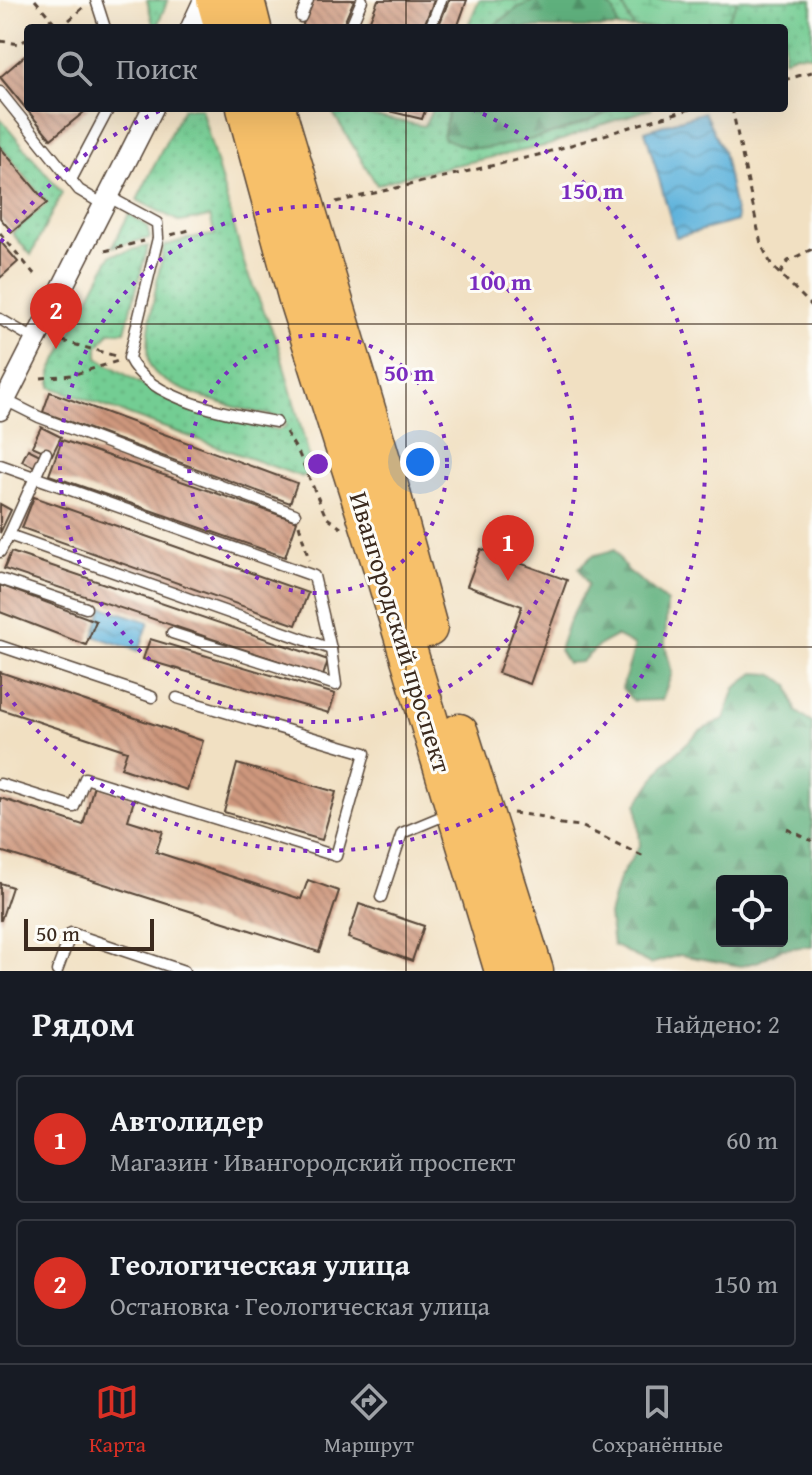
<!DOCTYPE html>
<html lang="ru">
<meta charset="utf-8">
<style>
body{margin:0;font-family:"Gentium Book Plus",serif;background:#20242c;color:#f1f3f6}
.controls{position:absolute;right:24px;bottom:24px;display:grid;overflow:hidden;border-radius:8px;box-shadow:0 8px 32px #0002}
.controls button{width:72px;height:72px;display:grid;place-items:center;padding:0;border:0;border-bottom:2px solid #363941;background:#171b24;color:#f1f3f6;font:40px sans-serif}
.scale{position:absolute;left:24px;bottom:20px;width:130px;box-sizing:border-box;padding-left:8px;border:4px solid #3b2a1e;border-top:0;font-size:22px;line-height:28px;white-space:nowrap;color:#3b2a1e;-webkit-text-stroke:6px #fdfcf7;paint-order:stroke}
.you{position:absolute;left:420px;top:462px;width:28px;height:28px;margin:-20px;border:6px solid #fff;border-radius:50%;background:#1a73e8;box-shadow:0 0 0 12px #1a73e833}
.badge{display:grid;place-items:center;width:52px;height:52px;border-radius:50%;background:#d93025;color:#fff;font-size:26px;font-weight:700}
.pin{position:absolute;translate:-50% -66px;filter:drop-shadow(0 2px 4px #0008)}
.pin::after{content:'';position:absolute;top:42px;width:28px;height:24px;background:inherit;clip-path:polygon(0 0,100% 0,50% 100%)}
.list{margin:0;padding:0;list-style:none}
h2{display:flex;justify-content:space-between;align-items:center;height:104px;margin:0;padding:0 32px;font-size:34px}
h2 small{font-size:26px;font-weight:400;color:#9ea1a6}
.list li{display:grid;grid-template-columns:52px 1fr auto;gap:24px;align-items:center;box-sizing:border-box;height:128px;margin:0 16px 16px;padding:0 16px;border:2px solid #363941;border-radius:8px}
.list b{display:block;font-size:30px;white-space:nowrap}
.list p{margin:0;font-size:26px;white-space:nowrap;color:#9ea1a6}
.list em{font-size:26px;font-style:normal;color:#9ea1a6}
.icon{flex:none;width:44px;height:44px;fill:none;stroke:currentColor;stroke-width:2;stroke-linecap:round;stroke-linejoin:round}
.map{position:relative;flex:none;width:812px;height:971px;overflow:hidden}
.search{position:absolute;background:#171b24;box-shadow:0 8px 32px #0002;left:24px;right:24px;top:24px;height:88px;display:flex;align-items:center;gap:20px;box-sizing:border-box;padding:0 28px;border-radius:8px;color:#9ea1a6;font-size:30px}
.sheet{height:392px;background:#171b24}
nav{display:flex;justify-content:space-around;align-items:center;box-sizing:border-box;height:112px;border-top:2px solid #363941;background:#171b24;font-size:22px;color:#9ea1a6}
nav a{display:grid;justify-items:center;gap:4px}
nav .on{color:#d93025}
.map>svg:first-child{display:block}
.grass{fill:url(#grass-dots);stroke:#577c58;stroke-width:2}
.forest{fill:url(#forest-firs);stroke:#4c6d4e;stroke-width:2;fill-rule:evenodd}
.wetland{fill:url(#wetland-marsh);stroke:#577c58;stroke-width:2}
.water{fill:url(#water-waves);stroke:#4e6f7d;stroke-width:2}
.building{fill:url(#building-back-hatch)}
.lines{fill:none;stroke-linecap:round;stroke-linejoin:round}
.lane-casing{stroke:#564537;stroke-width:13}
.street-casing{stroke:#564537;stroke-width:23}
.highway-casing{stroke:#564537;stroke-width:41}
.path{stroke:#564537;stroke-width:3;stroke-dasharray:6 6;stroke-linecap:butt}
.lane{stroke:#fff;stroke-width:10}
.street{stroke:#fff;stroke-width:20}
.highway{stroke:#f7c06b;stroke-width:38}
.grid{fill:none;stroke:#3b2a1e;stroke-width:2;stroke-opacity:0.55}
.ring{fill:none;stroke:#7b2cbf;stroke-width:4;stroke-dasharray:4 8}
.labels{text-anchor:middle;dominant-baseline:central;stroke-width:6;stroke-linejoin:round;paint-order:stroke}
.street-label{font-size:26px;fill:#3b2a1e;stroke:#fdfcf7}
.centre{fill:#7b2cbf;stroke:#fdfcf7;stroke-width:4}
.ring-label{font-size:24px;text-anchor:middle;font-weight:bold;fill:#7b2cbf;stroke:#fdfcf7;stroke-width:6;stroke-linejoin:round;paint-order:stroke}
</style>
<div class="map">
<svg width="812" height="971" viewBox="0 0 812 971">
<defs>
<pattern id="grass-dots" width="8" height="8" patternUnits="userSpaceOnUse" patternTransform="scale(2)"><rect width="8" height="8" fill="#73cd93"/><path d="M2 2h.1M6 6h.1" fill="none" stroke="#64b07e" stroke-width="1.8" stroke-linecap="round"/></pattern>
<pattern id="forest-firs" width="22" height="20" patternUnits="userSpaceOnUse" patternTransform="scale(2)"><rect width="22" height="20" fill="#5eb07d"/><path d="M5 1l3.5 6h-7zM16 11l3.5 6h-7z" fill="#4f8f66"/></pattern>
<pattern id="wetland-marsh" width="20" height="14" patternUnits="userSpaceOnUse" patternTransform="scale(2)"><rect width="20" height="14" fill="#73cd93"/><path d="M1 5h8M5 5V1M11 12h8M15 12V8" fill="none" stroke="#64b07e"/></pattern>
<pattern id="water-waves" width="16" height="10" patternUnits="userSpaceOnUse" patternTransform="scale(2)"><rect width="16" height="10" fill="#61b4dc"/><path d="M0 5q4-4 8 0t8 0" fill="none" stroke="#5193b2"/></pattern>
<pattern id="building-back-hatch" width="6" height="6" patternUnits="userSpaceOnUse" patternTransform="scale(2)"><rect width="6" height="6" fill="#ce977d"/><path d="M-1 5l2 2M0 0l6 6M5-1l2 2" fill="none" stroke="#a87b66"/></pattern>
</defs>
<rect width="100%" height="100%" fill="#fdfcf7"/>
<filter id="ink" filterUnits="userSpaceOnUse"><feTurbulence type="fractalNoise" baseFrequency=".0125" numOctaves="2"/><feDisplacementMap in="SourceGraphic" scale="16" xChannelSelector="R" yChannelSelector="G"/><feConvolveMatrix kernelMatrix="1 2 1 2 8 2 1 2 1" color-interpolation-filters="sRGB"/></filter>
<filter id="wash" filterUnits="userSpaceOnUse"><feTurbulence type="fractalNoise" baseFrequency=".006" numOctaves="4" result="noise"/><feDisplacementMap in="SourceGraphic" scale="32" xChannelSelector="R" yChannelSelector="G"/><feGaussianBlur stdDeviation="1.8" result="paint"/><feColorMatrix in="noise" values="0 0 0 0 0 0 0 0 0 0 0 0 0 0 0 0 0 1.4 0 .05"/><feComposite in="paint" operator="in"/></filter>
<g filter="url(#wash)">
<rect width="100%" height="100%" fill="#f1e0c2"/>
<g class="grass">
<polygon points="147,0 168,0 156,28 154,28"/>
<polygon points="479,0 535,0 519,7 491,28 467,28"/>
<polygon points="603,0 620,0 634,28 618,28 614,11"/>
<polygon points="736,0 812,0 812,55 796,54 784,59 784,28 723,28"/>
<path d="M183 108H201L246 270 277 341 313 471 302 477 51 387V372L111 255 148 246 125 331 109 332 98 347V358L153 391 218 416 279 430 287 425 279 417C252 412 166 392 152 369 140 350 160 270 164 246L190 238 215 235 210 217 180 222 137 200Z"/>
<polygon points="330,108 424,126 433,108 449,108 443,137 578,123 615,108 653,108 600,125 549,145 404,176 377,185"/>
<polygon points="0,118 62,193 31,255 12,233 47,203 0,146"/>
<polygon points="129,214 147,226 150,238 112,247"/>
</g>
<g class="forest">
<polygon points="535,0 603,0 614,11 618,28 491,28 519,7"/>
<path d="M449 108H615C588 126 498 153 466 147 458 145 450 140 443 138Z"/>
<polygon points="614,550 626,569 667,602 665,644 672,673 662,700 633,701 622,688 635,646 616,636 601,644 581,662 567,663 559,650 568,623 588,585 579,568 592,556"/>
<path d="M755 673 772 674 789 685 796 711 812 723V946L781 949 759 961 741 966 680 955 650 964 613 945 609 915 619 879 640 845 637 804 665 763 700 731 724 719 735 688ZM782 881V941H722V881Z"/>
</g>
<polygon class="wetland" points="620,0 736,0 737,3 723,28 634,28"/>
<g class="water">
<polygon points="704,112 723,151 737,221 676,237 645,131"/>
<polygon points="103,607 149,622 139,651 94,636"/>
</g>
<g id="blocks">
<g class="building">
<polygon points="313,0 354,0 342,28 304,28 303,24"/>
<polygon points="378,0 434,0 423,28 367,28"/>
<polygon points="449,0 467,0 457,28 438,28"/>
<polygon points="28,53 28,108 89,108 51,139 0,77"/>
<polygon points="376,108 426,108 422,119"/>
<polygon points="0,147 47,203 12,232 0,218"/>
<polygon points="0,241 18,262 0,278"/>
<polygon points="50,392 297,483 290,503 43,412"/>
<polygon points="41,427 61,437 52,455 32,446"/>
<polygon points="62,440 297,521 285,557 49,475"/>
<polygon points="28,449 40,455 35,467 22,461"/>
<polygon points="34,497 308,593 296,625 22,528"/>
<polygon points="0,504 11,510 0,533"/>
<polygon points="481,549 567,580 530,684 498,673 522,606 467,586"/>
<polygon points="11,552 328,660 323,676 4,569"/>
<polygon points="0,585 96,621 86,645 0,612"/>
<polygon points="150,639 335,694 329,713 143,659"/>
<polygon points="0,672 203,741 187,790 121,768 127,751 0,709"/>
<polygon points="237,764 336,792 322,840 224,812"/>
<polygon points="94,785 135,797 128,820 163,831 156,852 301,899 308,880 339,891 319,952 0,851 0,798 83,825"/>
<polygon points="0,883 12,887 1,920 0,920"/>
<polygon points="359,904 424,926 412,961 348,938"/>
</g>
</g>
</g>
<g filter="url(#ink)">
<use href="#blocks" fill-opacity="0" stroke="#564537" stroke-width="2"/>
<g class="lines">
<defs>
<g id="lane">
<polyline points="96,0 105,28"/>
<polyline points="301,17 308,0"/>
<polyline points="350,28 362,0"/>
<polyline points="430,28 441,0"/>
<polyline points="0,92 79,190 104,205"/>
<polyline points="71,180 109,108"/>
<path d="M109 197 157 223 158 238 129 358C149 401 233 415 276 422"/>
<polyline points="0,319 36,340"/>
<polyline points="5,400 39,417 295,514"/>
<polyline points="46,453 9,535 331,649"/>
<polyline points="0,465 314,576 331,649 336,685 172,633"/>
<polyline points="0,552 9,535"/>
<polyline points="0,579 86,608"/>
<polyline points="0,646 152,697"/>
<polyline points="0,784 74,807 85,778 336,856 365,753 177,698"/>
<polyline points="381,897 402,833 450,813"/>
<polyline points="57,971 71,933 184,971"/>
</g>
<g id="street">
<polyline points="191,28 204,0"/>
<polyline points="0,410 153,108"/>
</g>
<g id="highway">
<polyline points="216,0 224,28"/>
<polyline points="245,0 252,28"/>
<polyline points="246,108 299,303 385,575 504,971"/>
<polyline points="276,108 391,493 428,628"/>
<polyline points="459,733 534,971"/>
</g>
</defs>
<use href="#lane" class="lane-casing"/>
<use href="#street" class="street-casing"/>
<use href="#highway" class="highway-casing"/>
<g class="path">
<polyline points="35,0 59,28"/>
<polyline points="40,28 51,19"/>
<polyline points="60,28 84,7"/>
<polyline points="0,41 20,44 28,38"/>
<polyline points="784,80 812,72"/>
<polyline points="732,108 761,244 772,266 812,306"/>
<polyline points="336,202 538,155 693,108"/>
<polyline points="0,233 35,275"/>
<polyline points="171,235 193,229"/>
<polyline points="105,251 144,241"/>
<polyline points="780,274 788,261 812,249"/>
<polyline points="62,341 116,356"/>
<polyline points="41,378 72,375 118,361"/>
<polyline points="286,432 299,454 326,517 341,528"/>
<polyline points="299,525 309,560"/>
<polyline points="513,813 544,817 561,824 581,826 644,857"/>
<polyline points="787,829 812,841"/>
</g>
<use href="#lane" class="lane"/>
<use href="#street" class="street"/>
<use href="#highway" class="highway"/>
</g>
</g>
<path class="grid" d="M406 0V28M406 108V971M0 324H812M0 647H812"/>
<g class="ring">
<circle cx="318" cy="464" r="129"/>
<circle cx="318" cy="464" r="258"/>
<path d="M1 242A387 387 0 0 1 164 109M472 109A387 387 0 1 1 1 686"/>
</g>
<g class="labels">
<g class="street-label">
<text transform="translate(401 632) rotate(73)">Ивангородский проспект</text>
</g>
</g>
<circle cx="318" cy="464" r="12" class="centre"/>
<g class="ring-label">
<text x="592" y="199">150 m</text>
<text x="500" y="290">100 m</text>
<text x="409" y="381">50 m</text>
</g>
</svg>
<div class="controls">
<button><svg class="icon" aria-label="locate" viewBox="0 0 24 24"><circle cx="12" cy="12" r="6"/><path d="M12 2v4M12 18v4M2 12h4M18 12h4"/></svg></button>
</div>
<div class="scale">50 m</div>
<div class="you"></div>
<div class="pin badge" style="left:508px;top:581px">1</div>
<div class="pin badge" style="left:56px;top:349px">2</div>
<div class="search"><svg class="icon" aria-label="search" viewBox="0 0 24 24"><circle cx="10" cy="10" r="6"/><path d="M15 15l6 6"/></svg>Поиск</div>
</div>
<section class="sheet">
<h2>Рядом<small>Найдено: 2</small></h2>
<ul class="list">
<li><span class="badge">1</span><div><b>Автолидер</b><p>Магазин · Ивангородский проспект</p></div><em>60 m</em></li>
<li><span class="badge">2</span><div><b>Геологическая улица</b><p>Остановка · Геологическая улица</p></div><em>150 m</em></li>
</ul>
</section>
<nav>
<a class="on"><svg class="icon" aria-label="map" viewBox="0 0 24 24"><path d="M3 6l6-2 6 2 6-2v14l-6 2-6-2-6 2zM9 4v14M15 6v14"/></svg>Карта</a>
<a><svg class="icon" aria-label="directions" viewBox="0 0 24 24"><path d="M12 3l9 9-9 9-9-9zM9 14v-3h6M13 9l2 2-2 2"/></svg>Маршрут</a>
<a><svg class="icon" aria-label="saved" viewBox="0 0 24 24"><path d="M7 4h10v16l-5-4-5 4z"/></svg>Сохранённые</a>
</nav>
